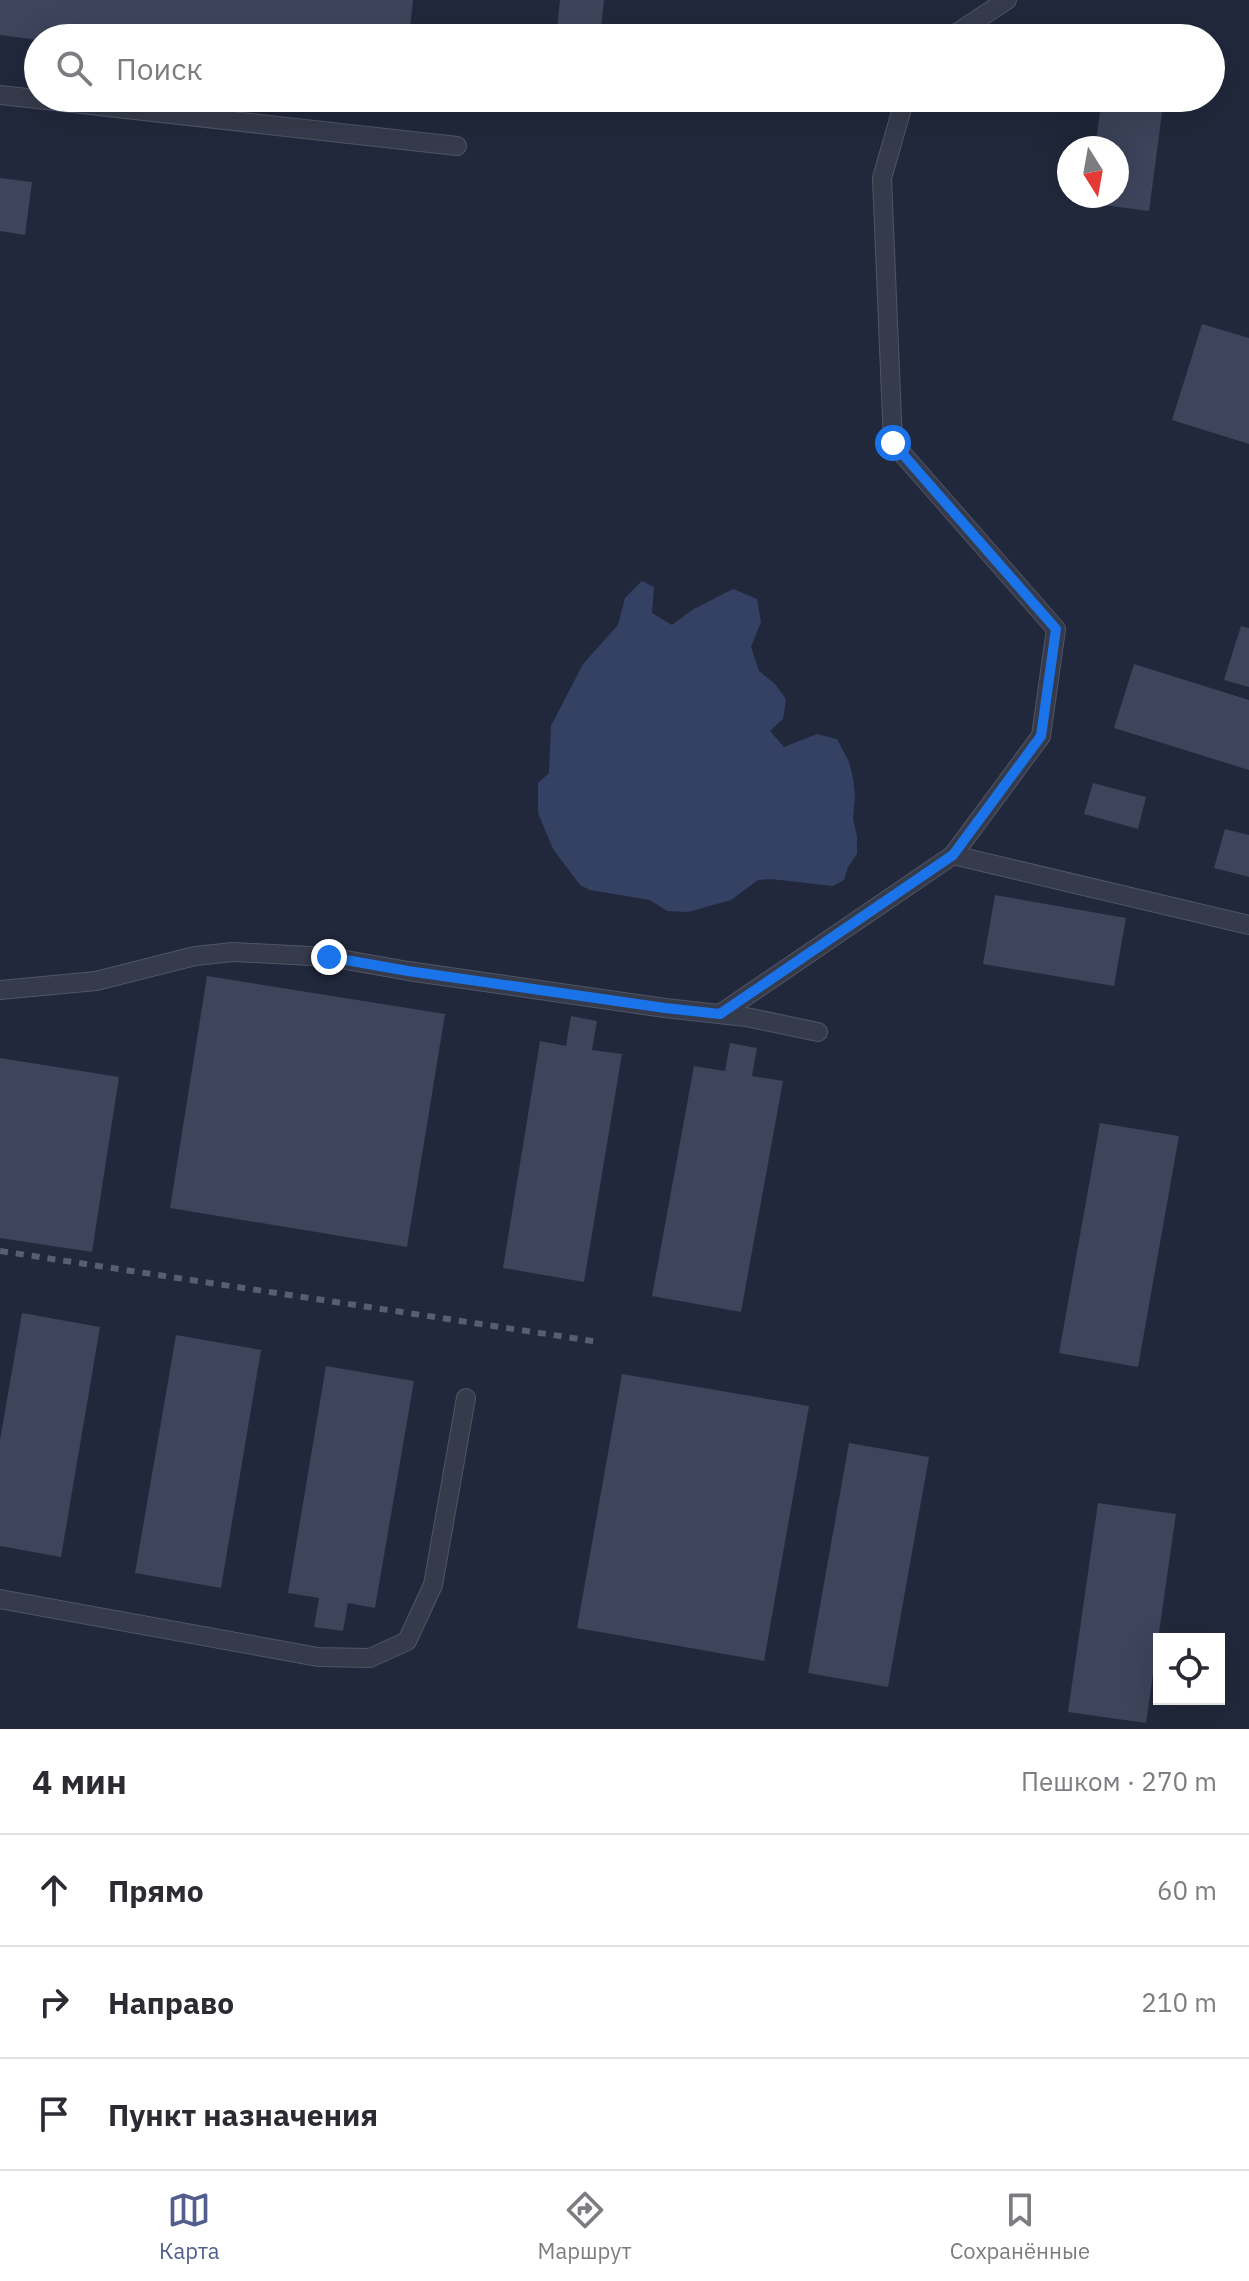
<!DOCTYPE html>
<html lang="ru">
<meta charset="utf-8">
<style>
body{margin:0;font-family:"IBM Plex Sans",sans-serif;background:#f2f2f3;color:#2b2b33}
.controls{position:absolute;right:24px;bottom:24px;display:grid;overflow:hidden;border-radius:0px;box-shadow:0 8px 32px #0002}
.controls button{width:72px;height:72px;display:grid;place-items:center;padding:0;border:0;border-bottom:2px solid #e1e1e2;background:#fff;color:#2b2b33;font:40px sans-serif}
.compass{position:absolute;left:1057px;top:136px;width:72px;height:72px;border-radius:50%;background:#fff;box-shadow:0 8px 32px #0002;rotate:169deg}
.stop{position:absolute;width:24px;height:24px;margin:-18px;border:6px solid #1a73e8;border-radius:50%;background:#fff}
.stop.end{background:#1a73e8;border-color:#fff;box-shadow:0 2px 8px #0008}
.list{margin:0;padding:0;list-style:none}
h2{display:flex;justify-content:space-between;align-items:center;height:104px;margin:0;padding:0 32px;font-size:34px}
h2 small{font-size:26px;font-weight:400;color:#7c7c81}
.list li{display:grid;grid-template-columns:52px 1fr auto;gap:24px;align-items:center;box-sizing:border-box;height:112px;padding:0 32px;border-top:2px solid #e1e1e2}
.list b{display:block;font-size:30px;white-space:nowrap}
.list em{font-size:26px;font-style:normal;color:#7c7c81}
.icon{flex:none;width:44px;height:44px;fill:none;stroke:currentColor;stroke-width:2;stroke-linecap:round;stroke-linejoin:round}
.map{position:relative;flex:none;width:1249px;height:1729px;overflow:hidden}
.search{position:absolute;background:#fff;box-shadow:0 8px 32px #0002;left:24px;right:24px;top:24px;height:88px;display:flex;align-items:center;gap:20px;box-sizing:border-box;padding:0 28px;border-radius:44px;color:#7c7c81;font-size:30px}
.sheet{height:440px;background:#fff}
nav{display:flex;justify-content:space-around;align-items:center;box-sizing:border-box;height:112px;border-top:2px solid #e1e1e2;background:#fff;font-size:22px;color:#7c7c81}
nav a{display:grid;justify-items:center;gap:4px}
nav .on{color:#525e8d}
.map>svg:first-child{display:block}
.water{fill:#354163}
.building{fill:#3d445b}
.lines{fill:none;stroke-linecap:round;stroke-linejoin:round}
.lane-casing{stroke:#505566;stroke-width:20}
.lane{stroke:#353b4b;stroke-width:18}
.rail{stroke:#575e73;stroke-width:6;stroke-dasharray:8 8;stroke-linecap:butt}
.route{stroke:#1a73e8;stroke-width:10}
</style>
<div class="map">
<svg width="1249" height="1729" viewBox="0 0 1249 1729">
<rect width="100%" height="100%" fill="#21283b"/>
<polygon class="water" points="642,581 654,587 652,613 672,625 692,610 733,589 757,599 761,622 751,647 759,671 775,684 786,699 783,719 770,731 784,747 817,734 837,739 849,762 853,778 855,796 853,819 857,836 857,854 848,867 844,880 833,886 771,879 758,880 731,900 688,912 667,911 650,900 590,890 580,885 553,849 538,813 538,783 549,773 551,726 583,664 618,625 625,598"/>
<g class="building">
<polygon points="0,0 413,0 409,38 38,40 0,35"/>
<polygon points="560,0 604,0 600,38 556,38"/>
<polygon points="1102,98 1164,98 1149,211 1088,203 1088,196 1117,196 1117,148 1095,148"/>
<polygon points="0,178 32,182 25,235 0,231"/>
<polygon points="1202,324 1249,338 1249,444 1172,420"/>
<polygon points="1241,626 1249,628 1249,687 1224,680"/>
<polygon points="1134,664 1249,700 1249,770 1114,728"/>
<polygon points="1093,783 1146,797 1138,829 1084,814"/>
<polygon points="1225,829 1249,835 1249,877 1214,868"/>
<polygon points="995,895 1126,918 1114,986 983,964"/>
<polygon points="207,976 445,1014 407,1247 170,1208"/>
<polygon points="571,1016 597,1021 592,1050 622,1054 584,1282 503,1268 540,1041 566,1046"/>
<polygon points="730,1043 757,1048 752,1076 783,1081 741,1312 652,1296 694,1066 725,1071"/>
<polygon points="0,1058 119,1077 92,1252 0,1238"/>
<polygon points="1100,1123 1179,1136 1138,1367 1059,1353"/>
<polygon points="22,1313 100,1327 61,1557 0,1546 0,1440"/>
<polygon points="176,1335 261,1350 221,1588 135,1573"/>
<polygon points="326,1366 414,1381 375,1608 348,1603 343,1631 314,1627 319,1598 288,1593"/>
<polygon points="622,1374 809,1406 764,1661 577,1628"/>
<polygon points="849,1443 929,1457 888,1687 808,1673"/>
<polygon points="1098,1503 1176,1514 1146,1723 1068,1712"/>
</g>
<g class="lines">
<defs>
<g id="lane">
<polyline points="949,38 1007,0"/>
<polyline points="0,95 457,146"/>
<polyline points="953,855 1249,925"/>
<polyline points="0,990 96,981 195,956 233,952 329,957 408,971 665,1008 746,1017 818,1032"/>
<polyline points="720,1014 953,855 1041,736 1056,629 893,443 882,178 905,98"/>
<polyline points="0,1599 318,1657 370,1658 407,1641 433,1585 466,1398"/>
</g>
</defs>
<use href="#lane" class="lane-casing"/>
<use href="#lane" class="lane"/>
<polyline class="rail" points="0,1251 599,1342"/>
</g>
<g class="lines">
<polyline class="route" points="329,957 408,971 665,1008 720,1014 953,855 1041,736 1056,629 893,443"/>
</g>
</svg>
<div class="controls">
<button><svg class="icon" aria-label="locate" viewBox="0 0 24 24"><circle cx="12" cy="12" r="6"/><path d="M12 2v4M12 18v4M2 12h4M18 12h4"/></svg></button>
</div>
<svg class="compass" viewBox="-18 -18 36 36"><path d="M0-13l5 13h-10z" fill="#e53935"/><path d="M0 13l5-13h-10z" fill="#7c7c81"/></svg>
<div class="stop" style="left:893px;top:443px"></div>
<div class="stop end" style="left:329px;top:957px"></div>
<div class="search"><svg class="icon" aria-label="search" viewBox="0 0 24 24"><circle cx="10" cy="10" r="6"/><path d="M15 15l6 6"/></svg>Поиск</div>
</div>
<section class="sheet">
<h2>4 мин<small>Пешком · 270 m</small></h2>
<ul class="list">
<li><svg class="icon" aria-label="ahead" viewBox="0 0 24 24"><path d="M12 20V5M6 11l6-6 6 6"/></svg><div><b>Прямо</b></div><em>60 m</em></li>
<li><svg class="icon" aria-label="right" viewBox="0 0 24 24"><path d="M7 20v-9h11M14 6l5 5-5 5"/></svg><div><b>Направо</b></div><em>210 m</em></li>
<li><svg class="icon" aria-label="arrive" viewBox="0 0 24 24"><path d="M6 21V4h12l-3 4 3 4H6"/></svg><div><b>Пункт назначения</b></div></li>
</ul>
</section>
<nav>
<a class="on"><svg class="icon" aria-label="map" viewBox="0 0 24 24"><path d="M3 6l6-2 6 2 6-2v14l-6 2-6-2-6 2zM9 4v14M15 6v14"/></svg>Карта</a>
<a><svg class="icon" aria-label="directions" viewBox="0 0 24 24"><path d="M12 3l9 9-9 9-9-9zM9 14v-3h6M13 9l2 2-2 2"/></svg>Маршрут</a>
<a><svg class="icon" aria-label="saved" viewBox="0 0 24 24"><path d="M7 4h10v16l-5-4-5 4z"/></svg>Сохранённые</a>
</nav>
